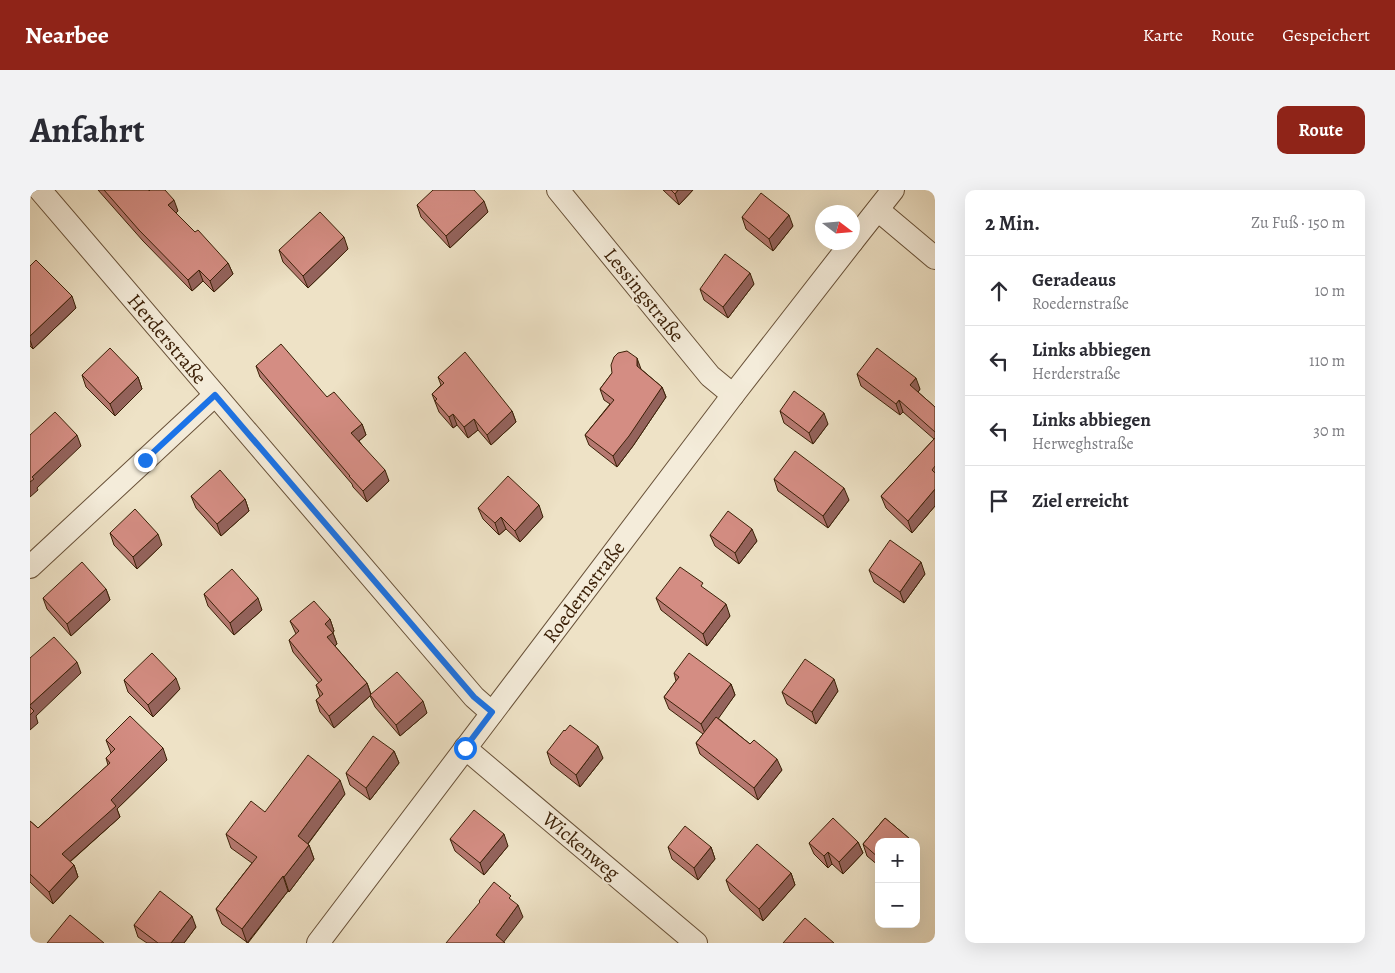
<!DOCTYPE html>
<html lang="de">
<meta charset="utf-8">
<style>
body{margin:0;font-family:Alegreya,serif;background:#f2f2f3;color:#2b2b33}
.controls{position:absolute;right:15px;bottom:15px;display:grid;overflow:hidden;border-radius:10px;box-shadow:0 5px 20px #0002}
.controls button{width:45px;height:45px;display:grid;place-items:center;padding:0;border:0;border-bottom:1px solid #e1e1e2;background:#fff;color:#2b2b33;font:25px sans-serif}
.compass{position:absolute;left:785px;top:15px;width:45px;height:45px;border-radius:50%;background:#fff;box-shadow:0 5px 20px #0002;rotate:106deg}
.stop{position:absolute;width:15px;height:15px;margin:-11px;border:4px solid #1a73e8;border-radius:50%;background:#fff}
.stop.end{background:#1a73e8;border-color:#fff;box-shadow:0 1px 5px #0008}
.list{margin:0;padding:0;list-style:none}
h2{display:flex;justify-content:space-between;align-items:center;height:65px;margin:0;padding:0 20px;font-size:21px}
h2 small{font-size:16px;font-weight:400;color:#7c7c81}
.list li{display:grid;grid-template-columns:32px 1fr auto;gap:15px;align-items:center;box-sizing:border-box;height:70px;padding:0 20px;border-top:1px solid #e1e1e2}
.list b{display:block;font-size:19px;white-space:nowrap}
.list p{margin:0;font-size:16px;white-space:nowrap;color:#7c7c81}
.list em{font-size:16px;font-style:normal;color:#7c7c81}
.icon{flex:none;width:28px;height:28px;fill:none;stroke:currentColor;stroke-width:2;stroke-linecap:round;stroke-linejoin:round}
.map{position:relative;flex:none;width:905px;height:753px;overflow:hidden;border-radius:10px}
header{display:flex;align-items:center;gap:30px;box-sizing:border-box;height:70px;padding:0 25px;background:#8f2418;color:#fff}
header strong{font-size:24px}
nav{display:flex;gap:28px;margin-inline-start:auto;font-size:18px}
.intro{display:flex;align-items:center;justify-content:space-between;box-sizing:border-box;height:120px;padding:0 30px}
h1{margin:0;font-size:35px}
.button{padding:12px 22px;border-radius:10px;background:#8f2418;color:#fff;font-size:18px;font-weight:700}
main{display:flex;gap:30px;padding:0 30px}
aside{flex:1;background:#fff;border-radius:10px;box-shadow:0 5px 20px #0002}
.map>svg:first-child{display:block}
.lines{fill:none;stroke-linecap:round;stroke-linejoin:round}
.street-casing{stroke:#685138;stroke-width:24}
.street{stroke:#f4ecda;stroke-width:22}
.wall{fill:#b67971;stroke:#3c2108}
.shaded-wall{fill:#94635c;stroke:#3c2108}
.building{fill:#d48d83;stroke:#3c2108}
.route{stroke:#1a73e8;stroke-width:6}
.labels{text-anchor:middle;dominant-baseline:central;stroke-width:4;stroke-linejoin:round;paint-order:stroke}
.street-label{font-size:20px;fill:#3c2108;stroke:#f4ecda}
</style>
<header>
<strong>Nearbee</strong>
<nav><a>Karte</a><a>Route</a><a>Gespeichert</a></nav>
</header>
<div class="intro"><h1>Anfahrt</h1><a class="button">Route</a></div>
<main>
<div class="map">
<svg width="905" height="753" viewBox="0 0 905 753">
<rect width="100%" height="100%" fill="#eee2c6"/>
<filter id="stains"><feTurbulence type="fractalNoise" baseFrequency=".004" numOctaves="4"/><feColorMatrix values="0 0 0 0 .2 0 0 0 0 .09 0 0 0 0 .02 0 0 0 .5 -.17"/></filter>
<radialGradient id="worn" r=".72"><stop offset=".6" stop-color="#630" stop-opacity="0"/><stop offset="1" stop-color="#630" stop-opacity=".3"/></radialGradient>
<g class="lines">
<defs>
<g id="street">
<polyline points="10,0 444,507 462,523"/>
<polyline points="528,0 680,186 703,205"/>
<polyline points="848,20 905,68"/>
<polyline points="822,52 863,0"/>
<polyline points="0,377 185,205"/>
<polyline points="435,558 666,753"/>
<polyline points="288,753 703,205 822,52"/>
</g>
</defs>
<use href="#street" class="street-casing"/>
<use href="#street" class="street"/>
</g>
<g class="wall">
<polygon points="68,0 119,0 148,21 146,23 165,42 198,73 203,84 184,102 173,91 162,101 113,51"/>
<polygon points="633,0 663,0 649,15"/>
<polygon points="387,15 458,22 420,58 391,27"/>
<polygon points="712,27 763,36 743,61 716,39"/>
<polygon points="318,59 278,98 253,72 249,60"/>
<polygon points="0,76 46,118 3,159 0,156"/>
<polygon points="724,94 698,128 674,110 670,99"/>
<polygon points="226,176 297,207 332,234 336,245 329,251 359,291 337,312 323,297 322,294 230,187"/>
<polygon points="611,179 632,197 636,207 603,256 587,277 559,255 555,245 580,214 574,210 570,199 582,183"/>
<polygon points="827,184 890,199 888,202 905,217 905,316 882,343 856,318 851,306 904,249 873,222 870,225 831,196"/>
<polygon points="52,185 108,187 112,199 85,226 56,197"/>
<polygon points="408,187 482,221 486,232 461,255 448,240 438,248 427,235 423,238 409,222 402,204 411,195"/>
<polygon points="750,221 798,234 783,254 754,233"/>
<polygon points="744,289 819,310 798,338 748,301"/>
<polygon points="161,306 215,309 219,321 191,346 166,318"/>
<polygon points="448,318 513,327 490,352 476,339 469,345 453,329"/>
<polygon points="80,343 132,355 107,379 84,355"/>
<polygon points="680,345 727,351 709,374 685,356"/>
<polygon points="839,380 895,384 874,413 844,392"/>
<polygon points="76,399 80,410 41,446 17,419 13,408"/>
<polygon points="675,399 700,426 677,456 631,420 626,408"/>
<polygon points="174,404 232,420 204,445 178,416"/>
<polygon points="300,429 304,441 303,443 307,454 305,456 337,493 341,504 397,523 370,546 345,517 340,506 304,538 290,522 286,510 290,507 286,495 289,493 263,462 259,450 266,444 260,431"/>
<polygon points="644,483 701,494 705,505 688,528 752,580 728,610 670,564 666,553 673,544 639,519 634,507 646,491"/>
<polygon points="94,490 150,499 123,527 98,502"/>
<polygon points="808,501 786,534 757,514 752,502"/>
<polygon points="76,550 137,570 87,619 90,627 40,672 44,675 48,687 23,714 0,692 0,631 8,638 78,575 76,568 81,563"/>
<polygon points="364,561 369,573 340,610 320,595 316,583"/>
<polygon points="517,562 573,568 550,597 521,574"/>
<polygon points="315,604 278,654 279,655 284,669 259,702 258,701 218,753 192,734 186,719 222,673 201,658 196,644 235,622"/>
<polygon points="855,628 880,649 881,652 849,652 849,676 837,666 833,654"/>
<polygon points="420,649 478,656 454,685 425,661"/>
<polygon points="828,652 833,663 813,684 802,674 798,678 784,664 779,653"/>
<polygon points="638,657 681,657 685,669 668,690 642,669"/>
<polygon points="761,683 765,695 733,731 700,701 696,690"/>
<polygon points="104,735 166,737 154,753 117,753 108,747"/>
</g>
<g class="shaded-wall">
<polygon points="648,0 663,0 649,15 645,4"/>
<polygon points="144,10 148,21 142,27 138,15"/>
<polygon points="454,11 458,22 420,58 416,46"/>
<polygon points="759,25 763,36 743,61 739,49"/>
<polygon points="314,47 318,59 278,98 273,86"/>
<polygon points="198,73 203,84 184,102 180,91"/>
<polygon points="169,80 173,91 162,101 158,90"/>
<polygon points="720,83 724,94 698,128 693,117"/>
<polygon points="42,106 46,118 3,159 0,150 0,146"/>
<polygon points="607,168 611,179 611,186 607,176"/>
<polygon points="108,187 112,199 85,226 80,214"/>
<polygon points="886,188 890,199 885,207 880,195"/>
<polygon points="632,197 636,207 603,256 587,277 583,266"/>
<polygon points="869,210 873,222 870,225 866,214"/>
<polygon points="482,221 486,232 461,255 457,245"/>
<polygon points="794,223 798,234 783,254 779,243"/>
<polygon points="423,224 427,235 423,238 419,227"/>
<polygon points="444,229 448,240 438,248 434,237"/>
<polygon points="332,234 336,245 325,254 321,243"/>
<polygon points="47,245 51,256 7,298 8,300 0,307 0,292 2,287"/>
<polygon points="355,280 359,291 337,312 333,301"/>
<polygon points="814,298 819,310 798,338 793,326"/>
<polygon points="905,299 905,316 882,343 878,331"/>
<polygon points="215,309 219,321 191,346 187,334"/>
<polygon points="509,315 513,327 490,352 485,341"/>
<polygon points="471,327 476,339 469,345 465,333"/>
<polygon points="722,339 727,351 709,374 705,363"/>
<polygon points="128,344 132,355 107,379 103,367"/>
<polygon points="891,372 895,384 874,413 870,402"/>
<polygon points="76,399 80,410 41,446 37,434"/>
<polygon points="228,408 232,420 204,445 200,433"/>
<polygon points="696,414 700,426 677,456 673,444"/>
<polygon points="300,429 304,441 302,443 303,443 307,454 301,459 297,447 295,434"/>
<polygon points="47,472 51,483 6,526 8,533 0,540 0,515"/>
<polygon points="146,488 150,499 123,527 118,515"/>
<polygon points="804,489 808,501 786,534 782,522"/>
<polygon points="337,493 341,505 304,538 299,526"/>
<polygon points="701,494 705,505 676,546 671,534"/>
<polygon points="393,511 397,523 370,546 366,535"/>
<polygon points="568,556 573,568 550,597 546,585"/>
<polygon points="133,558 137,570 87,619 90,627 36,675 32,664 81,610"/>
<polygon points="364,561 369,573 340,610 336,598"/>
<polygon points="747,569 752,580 728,610 724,598"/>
<polygon points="310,590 315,604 273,660 268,646"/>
<polygon points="474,644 478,656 454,685 450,673"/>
<polygon points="828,652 833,663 813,684 809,672"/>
<polygon points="279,655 284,669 259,702 254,687"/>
<polygon points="681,657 685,669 668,690 664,678"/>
<polygon points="798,662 802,674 798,678 794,666"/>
<polygon points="44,675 48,687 23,714 19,702"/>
<polygon points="761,683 765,695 733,731 729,719"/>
<polygon points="253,686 258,701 217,753 212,739"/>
<polygon points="488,715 493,727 473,753 466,745"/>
<polygon points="162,726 166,737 154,753 141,753"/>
</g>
<g class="building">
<polygon points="74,0 119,0 119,1 120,0 135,0 144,10 138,15 165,42 168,40 198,73 180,91 169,80 158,90 109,40"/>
<polygon points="403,0 444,0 454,11 416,46 387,15"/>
<polygon points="641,0 648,0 645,4"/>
<polygon points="731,3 759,25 739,49 712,27"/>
<polygon points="290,22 314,47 273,86 249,60"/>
<polygon points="695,64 720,83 693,117 670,99"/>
<polygon points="6,70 42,106 0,146 0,76"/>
<polygon points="251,154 297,207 304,202 332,234 321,243 355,280 333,301 319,286 320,286 226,176"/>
<polygon points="80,158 108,187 80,214 52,185"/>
<polygon points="847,158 886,188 880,195 905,217 905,242 869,210 866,214 827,184"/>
<polygon points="597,161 607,168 607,176 632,197 599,246 583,266 555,245 584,210 570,199 582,183 581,175 584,167 588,163"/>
<polygon points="435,162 482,221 457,245 444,229 434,237 423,224 419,227 405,211 407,209 402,204 414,193 408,187"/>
<polygon points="764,201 794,223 779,243 750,221"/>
<polygon points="25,222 47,245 2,287 4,289 0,292 0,245"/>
<polygon points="905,248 905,276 902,280 905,283 905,299 878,331 851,306"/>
<polygon points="765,261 814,298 793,326 744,289"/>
<polygon points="190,280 215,309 187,334 161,306"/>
<polygon points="478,286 509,315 485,341 471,327 465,333 448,318"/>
<polygon points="105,319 128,344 103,367 80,343"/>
<polygon points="698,321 722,339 705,363 680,345"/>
<polygon points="860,350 891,372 870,402 839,380"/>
<polygon points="52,372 76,399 37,434 13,408"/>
<polygon points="650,377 673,393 671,396 696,414 673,444 626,408"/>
<polygon points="202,379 228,408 200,433 174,404"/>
<polygon points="284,411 300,429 295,434 303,443 297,447 337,493 299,526 286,510 293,504 286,495 292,490 259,450 269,441 260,431"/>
<polygon points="24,447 47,472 0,515 0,468"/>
<polygon points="122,463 146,488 118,515 94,490"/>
<polygon points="659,463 701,494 671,534 634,507 649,487 644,483"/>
<polygon points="775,469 804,489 782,522 752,502"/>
<polygon points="367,482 393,511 366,535 340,505"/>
<polygon points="0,517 4,521 0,525"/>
<polygon points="100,526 133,558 81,610 86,616 32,664 44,675 19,702 0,684 0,631 8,638 80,573 76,568 85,559 76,550"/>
<polygon points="686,527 720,554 724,550 747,569 724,598 666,553"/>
<polygon points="540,535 568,556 546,585 517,562 534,540 535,541"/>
<polygon points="343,546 364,561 336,598 316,583"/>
<polygon points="278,565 310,590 268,646 279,655 254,687 253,686 212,739 186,719 227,667 196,644 221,611 235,622"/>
<polygon points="444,620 474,644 450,673 420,649"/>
<polygon points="803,628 828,652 809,672 798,662 794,666 779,653"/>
<polygon points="855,628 880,649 878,652 849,652 849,668 833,654"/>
<polygon points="655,636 681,657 664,678 638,657"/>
<polygon points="727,654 761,683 729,719 696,690"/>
<polygon points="464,692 481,706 479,708 488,715 466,745 475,753 416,753 450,712 449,711"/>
<polygon points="130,701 162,726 141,753 128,753 104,735"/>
<polygon points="40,725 74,753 17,753"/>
<polygon points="775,728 804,753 753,753"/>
</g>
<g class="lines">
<polyline class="route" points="115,270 185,205 444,507 462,522 435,558"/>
</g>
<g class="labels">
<g class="street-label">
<text transform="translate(614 105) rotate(51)">Lessingstraße</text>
<text transform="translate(137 149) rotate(50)">Herderstraße</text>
<text transform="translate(554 402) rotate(-53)">Roedernstraße</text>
<text transform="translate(551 656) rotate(40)">Wickenweg</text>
</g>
</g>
<rect width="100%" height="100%" filter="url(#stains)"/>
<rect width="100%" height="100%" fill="url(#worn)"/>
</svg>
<div class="controls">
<button>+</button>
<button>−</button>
</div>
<svg class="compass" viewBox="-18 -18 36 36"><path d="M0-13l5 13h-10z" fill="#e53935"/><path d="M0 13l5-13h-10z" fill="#7c7c81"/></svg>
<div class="stop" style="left:435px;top:558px"></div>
<div class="stop end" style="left:115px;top:270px"></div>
</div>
<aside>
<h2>2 Min.<small>Zu Fuß · 150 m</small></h2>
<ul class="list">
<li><svg class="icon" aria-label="ahead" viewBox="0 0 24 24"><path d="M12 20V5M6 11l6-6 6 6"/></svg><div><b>Geradeaus</b><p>Roedernstraße</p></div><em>10 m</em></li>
<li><svg class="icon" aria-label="left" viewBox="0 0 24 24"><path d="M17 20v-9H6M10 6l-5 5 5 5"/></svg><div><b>Links abbiegen</b><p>Herderstraße</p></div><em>110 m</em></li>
<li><svg class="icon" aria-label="left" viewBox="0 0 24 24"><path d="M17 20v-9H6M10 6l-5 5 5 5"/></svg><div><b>Links abbiegen</b><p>Herweghstraße</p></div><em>30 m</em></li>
<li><svg class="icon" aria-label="arrive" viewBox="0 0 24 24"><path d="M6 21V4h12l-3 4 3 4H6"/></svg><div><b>Ziel erreicht</b></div></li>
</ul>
</aside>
</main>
